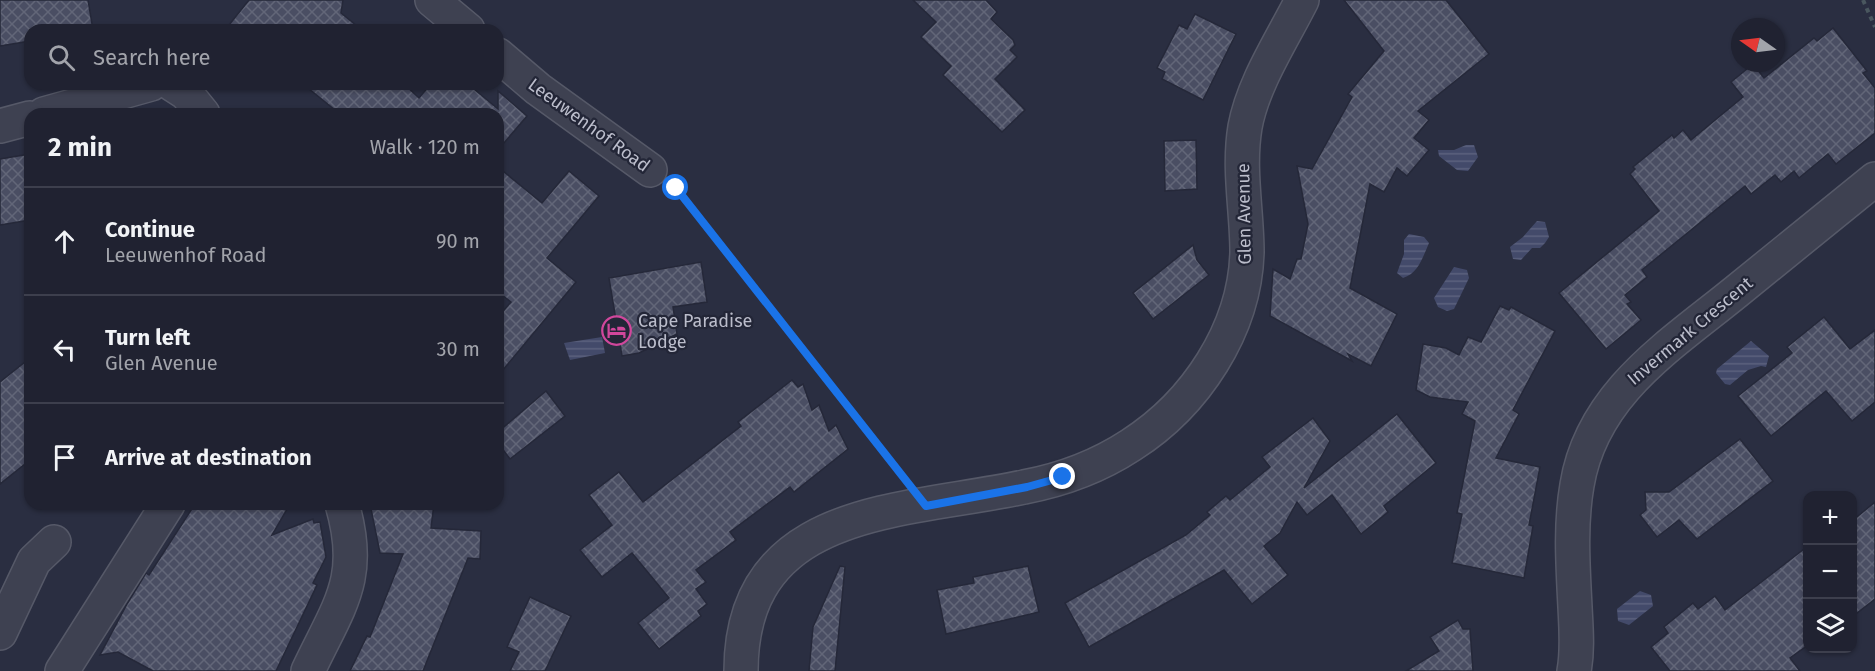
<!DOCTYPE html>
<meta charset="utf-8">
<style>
body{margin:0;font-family:"Fira Sans",sans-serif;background:#2d2f3d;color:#f1f3f6}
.controls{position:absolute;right:18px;bottom:18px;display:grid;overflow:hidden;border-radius:12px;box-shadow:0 2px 4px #0004}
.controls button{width:54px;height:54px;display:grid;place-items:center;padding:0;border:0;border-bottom:2px solid #3d3f4d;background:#202231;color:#f1f3f6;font:30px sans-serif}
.compass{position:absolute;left:1731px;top:18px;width:54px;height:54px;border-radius:50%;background:#202231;box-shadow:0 2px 4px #0004;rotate:284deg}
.stop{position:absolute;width:18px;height:18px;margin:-14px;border:4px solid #1a73e8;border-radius:50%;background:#fff}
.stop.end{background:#1a73e8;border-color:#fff;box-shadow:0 2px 6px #0008}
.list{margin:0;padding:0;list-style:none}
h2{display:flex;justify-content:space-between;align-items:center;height:78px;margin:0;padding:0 24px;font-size:26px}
h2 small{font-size:20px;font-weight:400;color:#a2a4ab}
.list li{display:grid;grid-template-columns:39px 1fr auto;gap:18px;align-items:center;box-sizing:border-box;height:108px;padding:0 24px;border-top:2px solid #3d3f4d}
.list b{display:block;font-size:22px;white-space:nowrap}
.list p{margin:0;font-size:20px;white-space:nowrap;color:#a2a4ab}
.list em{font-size:20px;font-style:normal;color:#a2a4ab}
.icon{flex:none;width:33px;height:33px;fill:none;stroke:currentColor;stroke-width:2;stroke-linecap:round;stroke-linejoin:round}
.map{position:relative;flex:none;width:1875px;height:671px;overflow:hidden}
.search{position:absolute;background:#202231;box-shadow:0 2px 4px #0004;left:24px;top:24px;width:480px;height:66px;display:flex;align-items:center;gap:15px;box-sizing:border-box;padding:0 21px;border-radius:18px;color:#a2a4ab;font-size:22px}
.panel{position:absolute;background:#202231;box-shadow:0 2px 4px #0004;left:24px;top:108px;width:480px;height:402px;border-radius:18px}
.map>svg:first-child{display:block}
.water{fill:url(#water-rules)}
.building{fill:url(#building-cross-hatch);stroke:#252839;stroke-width:1.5}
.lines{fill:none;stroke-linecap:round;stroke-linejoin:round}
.minor-casing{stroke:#565968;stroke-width:36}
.path{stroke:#4a575f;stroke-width:4;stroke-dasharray:4.5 4.5;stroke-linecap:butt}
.minor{stroke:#3e4151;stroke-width:33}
.route{stroke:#1a73e8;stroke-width:8}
.labels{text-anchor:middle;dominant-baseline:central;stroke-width:4.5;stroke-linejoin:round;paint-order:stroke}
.street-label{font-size:18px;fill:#bbbdcb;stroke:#232637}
.poi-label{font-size:18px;fill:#bbbdcb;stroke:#232637;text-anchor:start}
</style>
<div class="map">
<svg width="1875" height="671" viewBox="0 0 1875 671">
<defs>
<pattern id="water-rules" width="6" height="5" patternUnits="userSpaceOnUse" patternTransform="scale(1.5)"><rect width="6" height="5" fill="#434a6a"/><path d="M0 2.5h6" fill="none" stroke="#5c627e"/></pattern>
<pattern id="building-cross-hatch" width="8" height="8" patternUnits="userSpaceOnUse" patternTransform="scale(1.5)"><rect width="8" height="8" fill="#4a4e63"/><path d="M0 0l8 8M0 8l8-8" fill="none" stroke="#626678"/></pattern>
</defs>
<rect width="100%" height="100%" fill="#2a2e41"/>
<g class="water">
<polygon points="1466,145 1474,145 1478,157 1468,171 1457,170 1439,156 1438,150 1454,150"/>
<polygon points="1537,221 1545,222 1549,237 1545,243 1540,248 1532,248 1521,260 1513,259 1510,247 1523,237"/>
<path d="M1409 234 1424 237 1429 243C1423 256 1419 273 1403 278L1397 273 1404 254V240Z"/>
<polygon points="1454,267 1467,270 1469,278 1454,309 1447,311 1438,307 1434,298"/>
<polygon points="602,337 605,353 570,360 564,343"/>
<polygon points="1751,341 1769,356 1766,367 1761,366 1748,370 1730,385 1725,384 1716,373 1717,369"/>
<polygon points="1640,591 1651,595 1653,606 1629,625 1618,621 1617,609"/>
</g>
<g class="building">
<polygon points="0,0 88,0 93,30 30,30 30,41 0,46"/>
<polygon points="249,0 343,0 341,13 362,30 225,30"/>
<polygon points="913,0 986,0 997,12 991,19 1013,40 1015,45 1010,50 1017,57 995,79 1025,110 1002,132 943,75 951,66 921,37 936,22"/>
<polygon points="1344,0 1446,0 1489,54 1418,111 1429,120 1414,138 1429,150 1407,176 1397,168 1384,192 1370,184 1350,288 1397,314 1371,366 1348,354 1352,361 1270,316 1273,269 1290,279 1297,259 1301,259 1308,224 1297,166 1312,169 1352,97 1348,94 1384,51"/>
<polygon points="1195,14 1236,34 1203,100 1162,79 1165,72 1157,68 1179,25 1187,29"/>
<polygon points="1833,28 1867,71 1863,73 1875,88 1875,133 1836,164 1828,154 1799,178 1794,171 1781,182 1775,175 1751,194 1745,186 1642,270 1647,277 1625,295 1631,302 1627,304 1641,320 1606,349 1559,293 1659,211 1630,174 1635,169 1633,167 1672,135 1674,138 1683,130 1691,140 1743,97 1731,82 1753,64 1764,78 1814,38 1817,41"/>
<polygon points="303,84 404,84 419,98 431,84 468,84 498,109 498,91 527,116 498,150 498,114 340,114"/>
<polygon points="1196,140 1197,189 1165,191 1164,141"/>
<polygon points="30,154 30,220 0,225 0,159"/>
<polygon points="498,167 542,203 569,171 599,196 547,258 576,282 498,376 498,317 511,302 498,292"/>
<polygon points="1193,245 1197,260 1209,275 1153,319 1133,293"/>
<polygon points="701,262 707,302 673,307 677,334 639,353 622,356 609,278"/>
<polygon points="1500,306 1509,310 1511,307 1555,331 1513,410 1519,414 1496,458 1540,467 1529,525 1533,526 1524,578 1452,563 1462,514 1457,513 1475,421 1462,414 1468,402 1430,397 1416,390 1423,344 1446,348 1459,355 1468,337 1481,342"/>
<polygon points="1824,317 1850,349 1875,330 1875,402 1852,421 1826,391 1771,436 1738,396 1792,353 1787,347"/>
<polygon points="30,358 30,460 0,484 0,382"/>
<polygon points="792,380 798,387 803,384 812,410 819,405 829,431 836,425 848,449 794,492 790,487 730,532 736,540 696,570 706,582 696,589 707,604 698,611 701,616 659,649 638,623 669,598 632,553 602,577 580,550 612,525 589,495 619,472 643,502 741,426 738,422"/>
<polygon points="546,391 565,416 510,459 498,443 498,432"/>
<polygon points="1397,414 1436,463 1384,506 1388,512 1361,534 1332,495 1307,515 1297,502 1280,533 1264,546 1288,575 1252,604 1224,570 1089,647 1065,603 1186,535 1210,515 1207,512 1226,496 1230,500 1270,467 1262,457 1313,418 1330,441 1304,488"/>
<polygon points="1740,439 1773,481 1697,539 1679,520 1657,537 1640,515 1646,510 1645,492 1669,492"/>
<polygon points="1875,502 1875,599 1857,613 1852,610 1852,521"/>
<polygon points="195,504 290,504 272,535 313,519 314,523 320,522 326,557 313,583 317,585 276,671 153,671 118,652 100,655 127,604 146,573 149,575"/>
<polygon points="384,504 434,504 431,528 481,531 480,559 468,558 423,671 350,671 367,636 370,637 403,554 380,553 371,509"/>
<polygon points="1808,546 1808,645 1790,658 1800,671 1670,671 1651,647 1668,633 1664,627 1693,603 1698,609 1715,596 1725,610"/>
<polygon points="840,566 845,567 835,671 809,671 813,627"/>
<polygon points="1028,566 1039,612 946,634 937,590 974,583 973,577"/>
<polygon points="530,597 571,616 545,671 510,671 519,652 507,647"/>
<polygon points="1458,620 1463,629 1470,629 1473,671 1406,671 1439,651 1430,637"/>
</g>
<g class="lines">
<defs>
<g id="minor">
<polyline points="432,0 468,30"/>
<polyline points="498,55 538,89 650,170"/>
<polyline points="172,84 186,93 203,114"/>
<polyline points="44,114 151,84"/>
<polyline points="0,126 30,118"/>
<polyline points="0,633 34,561 54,542"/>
<polyline points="62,671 168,504"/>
<path d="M308 671C339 605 364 579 342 504"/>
<path d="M741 671C741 505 903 513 1024 487 1061 480 1099 466 1131 445 1195 404 1245 330 1247 252 1247 211 1238 169 1245 127 1253 83 1282 40 1302 0"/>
<path d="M1574 671C1578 650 1576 628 1575 607 1573 567 1570 525 1577 485 1592 393 1671 345 1737 291 1783 254 1829 216 1875 179"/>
</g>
</defs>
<use href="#minor" class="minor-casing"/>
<g class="path">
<polyline points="1863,0 1875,27"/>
<polyline points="675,188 903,476"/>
</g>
<use href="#minor" class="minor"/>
</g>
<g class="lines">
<polyline class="route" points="676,188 926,506 1027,487 1063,477"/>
</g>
<defs>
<symbol id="hotel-ring" viewBox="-11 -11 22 22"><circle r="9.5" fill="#232637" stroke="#d1479c" stroke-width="1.5"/><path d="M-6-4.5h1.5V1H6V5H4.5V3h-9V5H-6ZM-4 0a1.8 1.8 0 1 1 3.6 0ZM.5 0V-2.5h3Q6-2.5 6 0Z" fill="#d1479c"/></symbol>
</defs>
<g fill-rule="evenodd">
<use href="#hotel-ring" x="600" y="314" width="33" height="33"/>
</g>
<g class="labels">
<g class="street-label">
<text transform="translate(589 125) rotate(36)">Leeuwenhof Road</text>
<text transform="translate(1244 214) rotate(-91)">Glen Avenue</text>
<text transform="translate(1690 331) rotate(-40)">Invermark Crescent</text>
</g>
<g class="poi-label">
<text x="638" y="321">Cape Paradise<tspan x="638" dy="21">Lodge</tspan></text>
</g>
</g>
</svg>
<div class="controls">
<button>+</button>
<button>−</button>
<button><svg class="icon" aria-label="layers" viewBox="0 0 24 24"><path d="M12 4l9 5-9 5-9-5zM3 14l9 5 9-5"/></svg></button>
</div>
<svg class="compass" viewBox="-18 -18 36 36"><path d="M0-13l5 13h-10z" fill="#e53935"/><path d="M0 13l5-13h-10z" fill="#a2a4ab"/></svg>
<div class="stop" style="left:676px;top:188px"></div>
<div class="stop end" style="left:1063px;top:477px"></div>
<div class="search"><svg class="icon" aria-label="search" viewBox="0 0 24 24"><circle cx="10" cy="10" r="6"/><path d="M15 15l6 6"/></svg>Search here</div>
<section class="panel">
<h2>2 min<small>Walk · 120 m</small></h2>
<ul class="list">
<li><svg class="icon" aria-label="ahead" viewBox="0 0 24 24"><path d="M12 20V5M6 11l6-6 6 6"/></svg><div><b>Continue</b><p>Leeuwenhof Road</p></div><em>90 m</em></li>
<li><svg class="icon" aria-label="left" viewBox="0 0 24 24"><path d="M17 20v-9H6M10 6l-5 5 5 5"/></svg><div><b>Turn left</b><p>Glen Avenue</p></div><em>30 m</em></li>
<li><svg class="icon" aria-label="arrive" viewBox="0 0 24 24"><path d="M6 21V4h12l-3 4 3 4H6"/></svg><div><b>Arrive at destination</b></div></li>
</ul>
</section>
</div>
